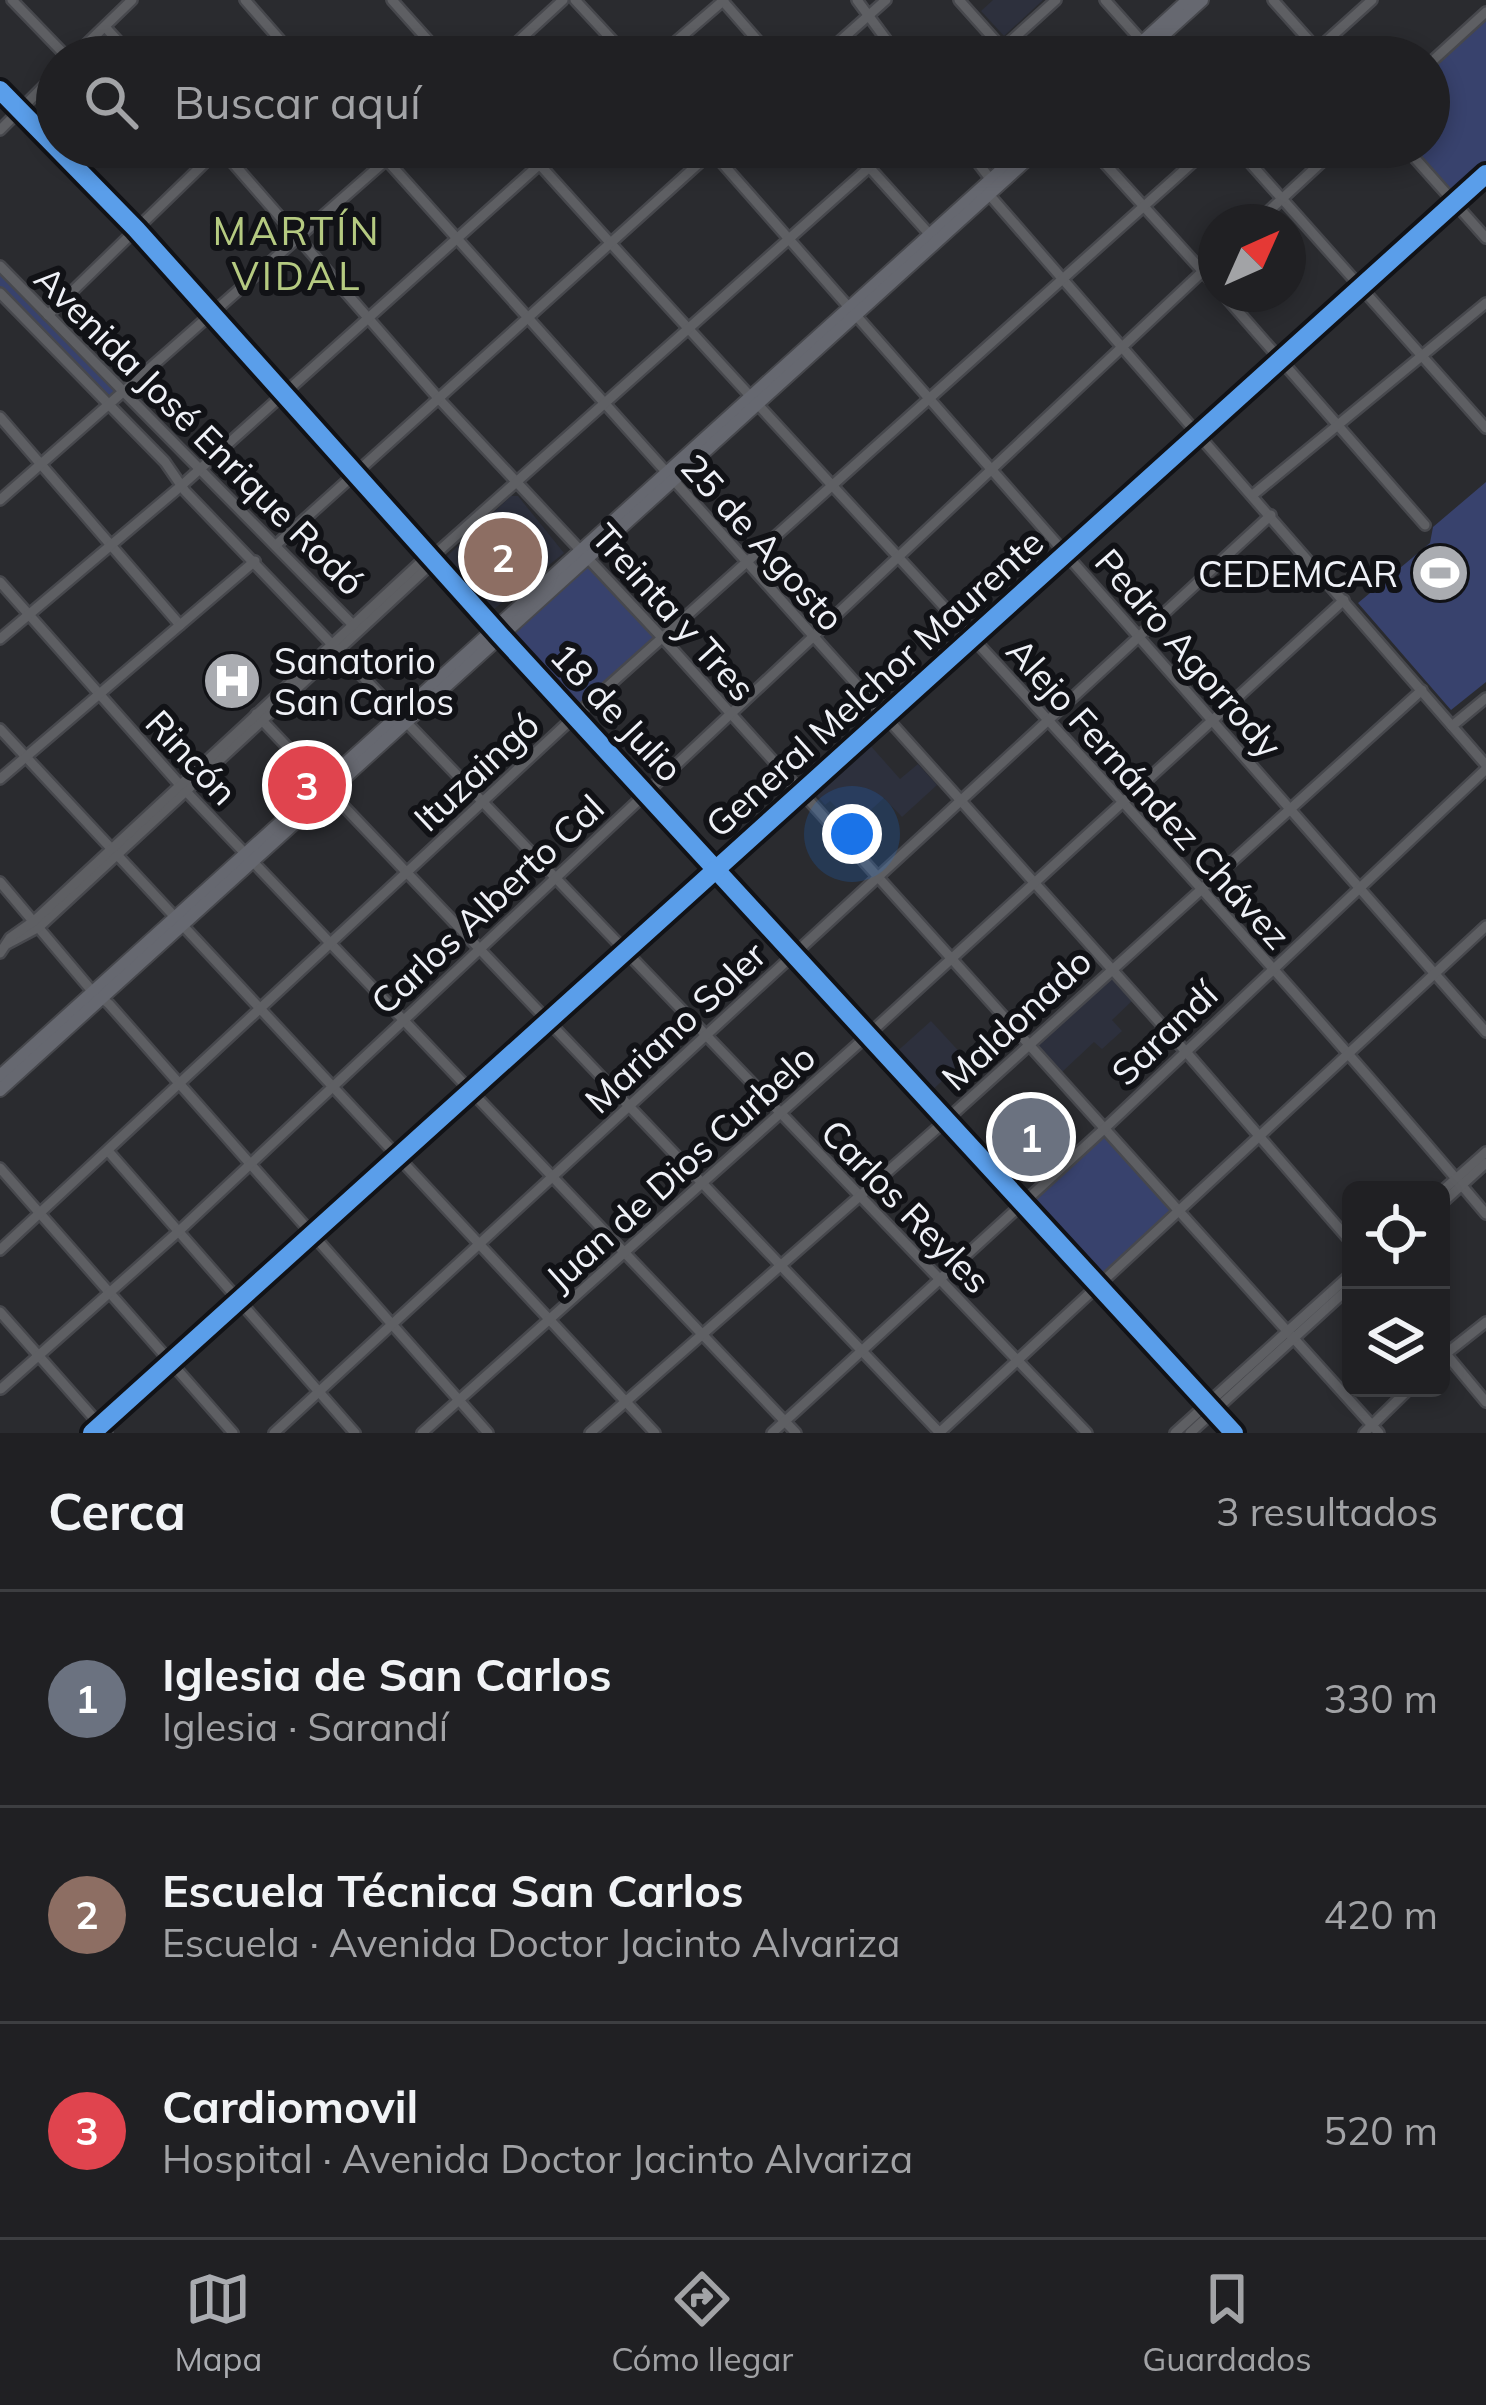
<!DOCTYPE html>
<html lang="es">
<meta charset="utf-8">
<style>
body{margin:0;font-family:Mulish,sans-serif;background:#2d2d30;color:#f1f3f6}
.controls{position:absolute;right:36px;bottom:36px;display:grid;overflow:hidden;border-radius:18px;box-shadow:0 6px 18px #0003}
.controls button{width:108px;height:108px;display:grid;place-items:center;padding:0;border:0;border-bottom:3px solid #3d3e41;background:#202023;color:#f1f3f6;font:60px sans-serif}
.compass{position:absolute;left:1198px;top:204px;width:108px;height:108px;border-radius:50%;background:#202023;box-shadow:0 6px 18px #0003;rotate:45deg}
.you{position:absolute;left:852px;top:834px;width:42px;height:42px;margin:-30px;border:9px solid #fff;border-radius:50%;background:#1a73e8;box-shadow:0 0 0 18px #1a73e833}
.badge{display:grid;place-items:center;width:78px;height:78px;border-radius:50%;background:#aaacb1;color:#fff;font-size:39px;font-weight:700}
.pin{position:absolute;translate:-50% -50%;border:6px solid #fff;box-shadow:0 3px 12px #0006}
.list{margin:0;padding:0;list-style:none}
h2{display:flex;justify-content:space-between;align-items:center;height:156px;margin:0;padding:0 48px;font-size:51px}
h2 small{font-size:39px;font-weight:400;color:#a2a3a6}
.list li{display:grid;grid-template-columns:78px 1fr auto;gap:36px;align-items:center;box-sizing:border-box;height:216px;padding:0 48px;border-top:3px solid #3d3e41}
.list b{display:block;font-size:45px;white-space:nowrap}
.list p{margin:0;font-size:39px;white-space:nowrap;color:#a2a3a6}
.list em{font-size:39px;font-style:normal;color:#a2a3a6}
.icon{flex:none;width:66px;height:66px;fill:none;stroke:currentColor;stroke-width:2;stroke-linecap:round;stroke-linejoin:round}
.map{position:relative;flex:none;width:1486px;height:1433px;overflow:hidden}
.search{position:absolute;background:#202023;box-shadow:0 6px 18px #0003;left:36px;right:36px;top:36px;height:132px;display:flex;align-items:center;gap:30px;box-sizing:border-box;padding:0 42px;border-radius:66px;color:#a2a3a6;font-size:45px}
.sheet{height:804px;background:#202023}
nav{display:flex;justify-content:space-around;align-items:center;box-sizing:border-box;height:168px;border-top:3px solid #3d3e41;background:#202023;font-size:33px;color:#a2a3a6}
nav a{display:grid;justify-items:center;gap:6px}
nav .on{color:#aaacb1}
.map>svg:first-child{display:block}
.built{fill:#2d303d}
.green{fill:#38426d}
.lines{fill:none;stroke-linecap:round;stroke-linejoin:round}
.minor-casing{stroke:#47484d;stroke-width:14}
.major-casing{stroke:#47484d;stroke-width:16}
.minor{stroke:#5e5f63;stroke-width:9}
.major{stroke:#666870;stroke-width:12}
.cycleway-casing{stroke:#111216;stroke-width:26}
.cycleway{stroke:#5a9eea;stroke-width:18}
.labels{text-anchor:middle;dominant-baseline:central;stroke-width:12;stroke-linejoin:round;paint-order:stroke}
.street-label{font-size:36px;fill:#eff1f7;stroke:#111216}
.poi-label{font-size:36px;fill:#eff1f7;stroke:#111216;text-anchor:end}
.neighbourhood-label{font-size:39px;letter-spacing:3px;fill:#b5ca81;stroke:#111216}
</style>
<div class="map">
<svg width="1486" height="1433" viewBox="0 0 1486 1433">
<rect width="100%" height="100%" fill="#2a2b2f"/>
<g class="built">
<polygon points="993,0 1043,0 1004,36 981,11"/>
<polygon points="511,496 518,496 564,553 488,614 443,567 443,560"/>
<polygon points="869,744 900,779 918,764 937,785 902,817 884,798 854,825 830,801 825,805 816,794 821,791 818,787"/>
<polygon points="1112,976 1133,1000 1112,1020 1122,1031 1102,1049 1094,1042 1062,1072 1037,1045"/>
<polygon points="931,1021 966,1059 928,1094 893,1055"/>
</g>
<g class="green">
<polygon points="1486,21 1486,164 1453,191 1413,147 1429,147 1429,72"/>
<polygon points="0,273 115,390 111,397 0,286"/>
<polygon points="1486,482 1486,682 1451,710 1358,603 1430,543 1433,527"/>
<polygon points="590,562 656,635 575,710 507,637"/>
<polygon points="1104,1136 1173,1208 1101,1275 1033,1202"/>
</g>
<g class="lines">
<defs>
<g id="minor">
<polyline points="12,0 67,57"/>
<polyline points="245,0 295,57"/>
<polyline points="392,0 443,57"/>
<polyline points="575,0 628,57"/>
<polyline points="722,0 772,57"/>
<polyline points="857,0 899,57"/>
<polyline points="959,0 1010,57"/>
<polyline points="1105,0 1156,57"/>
<polyline points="1273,0 1324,57"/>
<polyline points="105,27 133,57"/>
<polyline points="73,57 132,0"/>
<polyline points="501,57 563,0"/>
<polyline points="658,57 724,0"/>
<polyline points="822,57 886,0"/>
<polyline points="993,57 1056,0"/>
<polyline points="1309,57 1372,0"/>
<polyline points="1429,64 1486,12"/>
<polyline points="0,90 136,229 501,636 1234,1433"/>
<polyline points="0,130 57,73"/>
<polyline points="219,147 438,398 668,644 1379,1433"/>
<polyline points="375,147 1187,1053 1351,1242"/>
<path d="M524 147C843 504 1177 848 1486 1214"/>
<polyline points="708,147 1486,1032"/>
<polyline points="851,147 932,237"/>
<polyline points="966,147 991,180"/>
<polyline points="1090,147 1216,286"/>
<polyline points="1236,147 1486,428"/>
<polyline points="1405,147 1486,238"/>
<polyline points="986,191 1486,765"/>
<polyline points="1257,222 1338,147"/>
<polyline points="0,266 357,629"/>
<polyline points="0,293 165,462 185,491 1087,1433"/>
<polyline points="1223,294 1425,525"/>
<polyline points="48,315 221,147"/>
<polyline points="0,417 180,625"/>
<polyline points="1254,494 1486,303"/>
<polyline points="0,500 401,147"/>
<polyline points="276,545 717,147"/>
<polyline points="0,582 180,785 796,1433"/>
<polyline points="0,639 181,486 559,147"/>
<polyline points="256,714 940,1433"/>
<polyline points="1452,726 1486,698"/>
<polyline points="0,729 655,1433"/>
<polyline points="0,779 255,561"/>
<polyline points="0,882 92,991 109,1004 488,1433"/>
<polyline points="7,944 39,927 428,567 431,558"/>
<polyline points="0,953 10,938 34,921 422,561 431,558 892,147"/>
<polyline points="109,1152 355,1433"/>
<polyline points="0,1168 233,1433"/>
<polyline points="1441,1192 1486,1152"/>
<polyline points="1441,1204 1486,1163"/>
<polyline points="0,1250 576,715 1210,147"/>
<polyline points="0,1312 107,1433"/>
<polyline points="1441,1348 1486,1402"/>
<polyline points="1443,1356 1486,1322"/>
<polyline points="1,1389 179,1231 1216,259"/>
<polyline points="92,1433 1486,174"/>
<polyline points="274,1433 1271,515"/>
<polyline points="422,1433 868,1035 1344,600"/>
<polyline points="590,1433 943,1123 1422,690"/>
<polyline points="772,1433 1104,1129 1486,769"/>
<polyline points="939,1433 1486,926"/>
<polyline points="1175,1433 1351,1274"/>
<polyline points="1190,1433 1351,1286"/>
<polyline points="1364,1433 1410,1388"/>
</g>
<g id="major">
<polyline points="1126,57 1188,0"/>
<polyline points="1139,57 1202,0"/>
<polyline points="0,1076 1027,147"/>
<polyline points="0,1090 1041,147"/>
</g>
</defs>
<use href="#minor" class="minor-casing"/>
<use href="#major" class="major-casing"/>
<use href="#minor" class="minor"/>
<use href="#major" class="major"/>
<defs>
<g id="cycleway">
<polyline points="0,90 136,229 501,636 1234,1433"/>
<polyline points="92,1433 1486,174"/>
</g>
</defs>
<use href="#cycleway" class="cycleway-casing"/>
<use href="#cycleway" class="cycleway"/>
</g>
<defs>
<symbol id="stadium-disc" viewBox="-11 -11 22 22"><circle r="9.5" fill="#aaacb1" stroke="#111216"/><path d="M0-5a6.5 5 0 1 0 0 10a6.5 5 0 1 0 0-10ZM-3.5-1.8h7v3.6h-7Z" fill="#fff"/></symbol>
<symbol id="hospital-disc" viewBox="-11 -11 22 22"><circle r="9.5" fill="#aaacb1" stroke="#111216"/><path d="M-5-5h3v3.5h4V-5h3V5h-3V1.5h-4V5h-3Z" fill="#fff"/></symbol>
</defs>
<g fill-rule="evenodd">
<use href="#stadium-disc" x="1407" y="540" width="66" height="66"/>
<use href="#hospital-disc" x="199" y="648" width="66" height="66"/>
</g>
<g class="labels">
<g class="street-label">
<text transform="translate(200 430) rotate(45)">Avenida José Enrique Rodó</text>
<text transform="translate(763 542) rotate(48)">25 de Agosto</text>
<text transform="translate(674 612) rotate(48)">Treinta y Tres</text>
<text transform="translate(1189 653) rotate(49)">Pedro Agorrody</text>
<text transform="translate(874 683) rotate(-42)">General Melchor Maurente</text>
<text transform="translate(617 712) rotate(47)">18 de Julio</text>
<text transform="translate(192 757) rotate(47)">Rincón</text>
<text transform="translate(476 771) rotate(-43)">Ituzaingó</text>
<text transform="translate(1149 793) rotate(48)">Alejo Fernández Chávez</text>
<text transform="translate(487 904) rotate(-43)">Carlos Alberto Cal</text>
<text transform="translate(1016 1019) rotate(-43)">Maldonado</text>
<text transform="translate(675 1027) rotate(-43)">Mariano Soler</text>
<text transform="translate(1164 1033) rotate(-44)">Sarandí</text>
<text transform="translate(680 1167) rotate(-42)">Juan de Dios Curbelo</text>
<text transform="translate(906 1206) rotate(46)">Carlos Reyles</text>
</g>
<g class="poi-label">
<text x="1398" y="573">CEDEMCAR</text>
<text x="274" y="660" text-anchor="start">Sanatorio<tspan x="274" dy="41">San Carlos</tspan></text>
</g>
<g class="neighbourhood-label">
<text x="297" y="230">MARTÍN<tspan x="297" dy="45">VIDAL</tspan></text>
</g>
</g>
</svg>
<div class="controls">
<button><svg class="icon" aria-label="locate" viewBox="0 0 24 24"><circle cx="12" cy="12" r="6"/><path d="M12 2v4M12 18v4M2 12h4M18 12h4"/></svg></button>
<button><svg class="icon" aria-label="layers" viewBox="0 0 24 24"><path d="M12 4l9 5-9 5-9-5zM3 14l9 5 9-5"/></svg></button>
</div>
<svg class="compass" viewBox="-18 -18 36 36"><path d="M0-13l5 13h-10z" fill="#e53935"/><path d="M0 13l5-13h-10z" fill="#a2a3a6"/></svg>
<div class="you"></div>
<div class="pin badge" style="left:1031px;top:1137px;background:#6b7280">1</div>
<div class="pin badge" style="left:503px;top:557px;background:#8d6e63">2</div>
<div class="pin badge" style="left:307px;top:785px;background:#e0444e">3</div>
<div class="search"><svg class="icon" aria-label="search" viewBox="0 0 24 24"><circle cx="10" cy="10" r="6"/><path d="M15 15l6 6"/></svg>Buscar aquí</div>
</div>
<section class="sheet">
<h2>Cerca<small>3 resultados</small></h2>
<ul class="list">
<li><span class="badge" style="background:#6b7280">1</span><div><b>Iglesia de San Carlos</b><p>Iglesia · Sarandí</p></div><em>330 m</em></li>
<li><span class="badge" style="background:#8d6e63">2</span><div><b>Escuela Técnica San Carlos</b><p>Escuela · Avenida Doctor Jacinto Alvariza</p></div><em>420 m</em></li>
<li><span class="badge" style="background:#e0444e">3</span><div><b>Cardiomovil</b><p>Hospital · Avenida Doctor Jacinto Alvariza</p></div><em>520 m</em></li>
</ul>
</section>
<nav>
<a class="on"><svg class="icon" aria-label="map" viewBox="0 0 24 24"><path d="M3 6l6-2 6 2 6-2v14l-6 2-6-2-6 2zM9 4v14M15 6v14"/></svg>Mapa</a>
<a><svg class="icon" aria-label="directions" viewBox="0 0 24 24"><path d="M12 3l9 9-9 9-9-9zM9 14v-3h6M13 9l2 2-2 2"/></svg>Cómo llegar</a>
<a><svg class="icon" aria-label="saved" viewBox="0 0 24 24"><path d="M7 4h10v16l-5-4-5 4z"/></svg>Guardados</a>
</nav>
